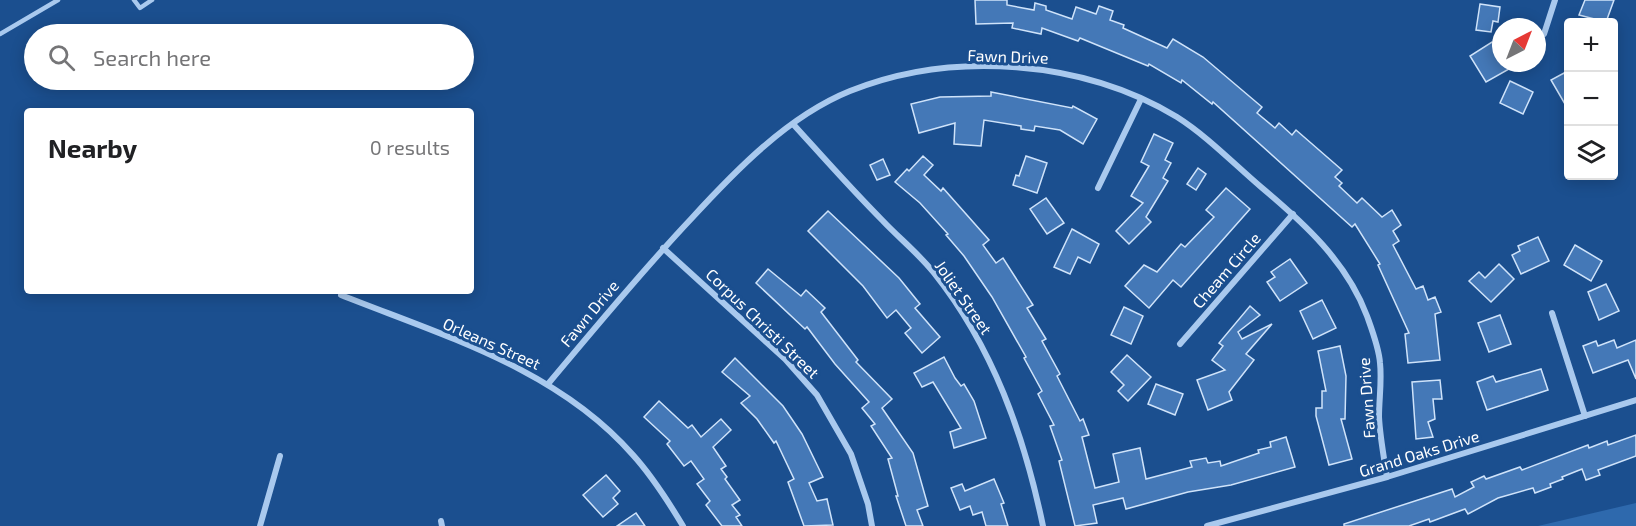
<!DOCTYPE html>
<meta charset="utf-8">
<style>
body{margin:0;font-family:"Exo 2",sans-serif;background:#f2f2f2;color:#202124}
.controls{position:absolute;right:18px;top:18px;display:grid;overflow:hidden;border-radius:6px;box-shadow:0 3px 15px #0003}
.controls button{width:54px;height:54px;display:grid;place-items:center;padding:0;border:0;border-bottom:2px solid #e0e0e0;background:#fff;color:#202124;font:30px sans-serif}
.compass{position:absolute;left:1492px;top:18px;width:54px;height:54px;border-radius:50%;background:#fff;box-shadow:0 3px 15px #0003;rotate:42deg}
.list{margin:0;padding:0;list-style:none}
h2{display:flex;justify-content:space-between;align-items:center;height:78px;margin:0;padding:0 24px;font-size:26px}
h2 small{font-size:20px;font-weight:400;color:#757577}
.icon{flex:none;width:33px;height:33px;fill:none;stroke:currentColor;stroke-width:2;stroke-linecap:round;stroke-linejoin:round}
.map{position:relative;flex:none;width:1636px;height:526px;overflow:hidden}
.search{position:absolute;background:#fff;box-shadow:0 3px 15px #0003;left:24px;top:24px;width:450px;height:66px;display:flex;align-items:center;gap:15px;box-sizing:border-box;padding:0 21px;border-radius:33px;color:#757577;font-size:22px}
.panel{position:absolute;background:#fff;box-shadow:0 3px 15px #0003;left:24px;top:108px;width:450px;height:186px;border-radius:6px}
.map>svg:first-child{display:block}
.green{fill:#2e69ad}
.building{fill:#4478b7;stroke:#cfe3fa;stroke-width:1.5}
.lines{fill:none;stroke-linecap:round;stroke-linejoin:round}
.lane{stroke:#a9c9ee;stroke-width:4.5}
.street{stroke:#a9c9ee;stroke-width:6}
.labels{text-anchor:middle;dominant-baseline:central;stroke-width:6;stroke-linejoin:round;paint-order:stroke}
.street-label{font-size:16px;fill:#fff;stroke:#1b4f8f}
</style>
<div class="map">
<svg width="1636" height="526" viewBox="0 0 1636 526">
<rect width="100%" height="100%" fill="#1b4f8f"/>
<polygon class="green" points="1636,503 1636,526 1538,526"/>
<g class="building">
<polygon points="975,0 1007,0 1007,5 1034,10 1035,3 1046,6 1046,10 1072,19 1076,7 1096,14 1099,6 1113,11 1110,20 1124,25 1123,28 1167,48 1173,39 1203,57 1262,107 1257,113 1275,128 1279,123 1292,135 1296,130 1342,170 1335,177 1342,183 1339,186 1357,203 1362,198 1382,217 1392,210 1401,225 1393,231 1399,241 1393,245 1416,289 1423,286 1428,300 1435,297 1441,312 1435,314 1440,360 1408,363 1405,334 1409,333 1378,265 1380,264 1355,224 1352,227 1213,102 1212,104 1182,80 1181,83 1149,64 1148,66 1080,38 1078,41 1042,28 1041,34 1012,28 1013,23 976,24"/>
<polygon points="1585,0 1614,0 1606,22 1579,15"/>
<polygon points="1480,4 1500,7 1498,22 1493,21 1491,32 1476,30"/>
<polygon points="1492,42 1501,56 1501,63 1505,63 1509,69 1486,82 1470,56"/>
<polygon points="1564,73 1569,81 1569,111 1551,80"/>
<polygon points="1510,81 1533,92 1523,114 1500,103"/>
<polygon points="991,92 1072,108 1073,106 1097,119 1083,144 1060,130 1035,126 1034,131 1021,129 1021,126 984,120 981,146 954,144 955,123 919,133 911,104 940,97 991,96"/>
<polygon points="1154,134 1173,143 1165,160 1171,163 1163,178 1168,181 1146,217 1151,222 1129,244 1116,231 1143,203 1131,196 1149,166 1141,162"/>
<polygon points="923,156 933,165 924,175 941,191 943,188 989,240 983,245 996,263 1003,258 1033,305 1027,308 1046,339 1042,341 1060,374 1057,376 1080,421 1083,419 1089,435 1082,437 1095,488 1119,482 1113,454 1140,448 1146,479 1192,467 1190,461 1206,458 1208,463 1220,461 1221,466 1259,453 1258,450 1271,447 1270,442 1286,437 1295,467 1231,485 1188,492 1126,509 1123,498 1093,505 1097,523 1075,526 1059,461 1062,460 1050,426 1054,425 1038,394 1042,391 1024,358 1026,357 992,297 964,256 946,235 948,234 920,203 895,182 907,169 909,171"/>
<polygon points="1026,156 1047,163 1037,193 1013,185 1016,175 1019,176"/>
<polygon points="883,159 890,175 877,180 870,165"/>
<polygon points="1198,168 1206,174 1196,190 1187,184"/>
<polygon points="1226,188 1250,209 1181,287 1173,280 1149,308 1125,286 1144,265 1157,272 1181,244 1185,247 1214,217 1206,210"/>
<polygon points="1046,198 1064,223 1047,234 1030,209"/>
<polygon points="828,211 899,278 920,304 915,308 940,337 922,353 905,333 911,328 896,310 887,318 863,286 808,231"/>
<polygon points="1072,229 1099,244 1090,263 1078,257 1070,274 1054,267"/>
<polygon points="1538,237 1549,261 1521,274 1512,255 1520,251 1518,246"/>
<polygon points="1575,245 1602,261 1591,281 1564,265"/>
<polygon points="1290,259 1307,283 1280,301 1267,282 1275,277 1271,272"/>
<polygon points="1499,264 1514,279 1491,302 1469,281 1479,272 1485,278"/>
<polygon points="768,269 801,296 806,290 825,308 821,312 858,360 856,362 892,399 882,408 913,453 928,506 917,510 923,526 906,526 896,496 898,496 888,459 892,458 871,426 875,424 862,408 869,402 835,364 807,327 805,329 756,283"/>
<polygon points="1606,284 1619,311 1599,320 1588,292"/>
<polygon points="1322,300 1336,328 1313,339 1300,311"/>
<polygon points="1250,306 1260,315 1238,332 1242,339 1272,324 1246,354 1254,360 1229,392 1232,400 1208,410 1197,380 1225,370 1212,360 1223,346 1219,343"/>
<polygon points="1124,307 1143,316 1131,344 1111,335"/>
<polygon points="1500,315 1511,344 1489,352 1478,323"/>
<polygon points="1614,340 1617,348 1636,340 1636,379 1628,360 1593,373 1583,346 1596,341 1598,346"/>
<polygon points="1340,346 1346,376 1345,419 1341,419 1352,459 1329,465 1316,416 1316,408 1322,408 1322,391 1326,391 1318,351"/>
<polygon points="1127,355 1151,377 1128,401 1118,391 1124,385 1111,372"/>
<polygon points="944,357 955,378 961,386 964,384 974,401 986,438 954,448 950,432 961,428 933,382 922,387 914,373"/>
<polygon points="735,358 783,406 802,434 823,477 809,483 817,501 827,499 833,525 804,526 788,482 794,479 776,441 774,443 757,419 741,403 750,396 722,372"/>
<polygon points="1541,369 1548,390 1487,410 1477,382 1493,376 1496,382"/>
<polygon points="1440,380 1442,399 1433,399 1435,419 1428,422 1433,437 1416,439 1412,382"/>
<polygon points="1156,384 1183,394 1175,415 1148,404"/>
<polygon points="659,401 688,428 692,425 701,437 721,419 731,430 713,447 726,466 721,469 727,477 725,479 740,500 732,505 740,515 736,517 742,526 722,526 706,505 710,501 697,484 704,479 691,461 684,466 667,444 670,441 644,417"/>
<polygon points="1636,435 1636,456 1598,470 1600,475 1586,480 1582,469 1562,477 1563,479 1550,484 1551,487 1535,493 1533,488 1498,498 1468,514 1465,509 1430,522 1429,519 1409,526 1344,526 1344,524 1452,489 1455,497 1474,487 1471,482 1484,476 1486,479 1520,467 1522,470 1588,445 1589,448 1607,441 1608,445"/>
<polygon points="606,475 620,491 613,498 618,504 603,517 583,495"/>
<polygon points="994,479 1004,503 1001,504 1008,526 986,526 982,512 973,515 970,506 960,510 951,488 962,484 965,491"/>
<polygon points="636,513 645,526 617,526"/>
</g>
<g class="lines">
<g class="lane">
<polyline points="134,0 140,8 152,0"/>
<polyline points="0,34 58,0"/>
</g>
<g class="street">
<polyline points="1544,34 1555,0"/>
<path d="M793 124C823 157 852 190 883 221 899 238 919 254 934 273 993 347 1024 435 1043 526"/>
<polyline points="1098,188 1141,99"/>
<polyline points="663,248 785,359 817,395 851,454 868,504 872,526"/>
<path d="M341 295C444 336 558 369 633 455 653 477 668 501 683 526"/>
<polyline points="1552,313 1585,416"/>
<polyline points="1180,344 1293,214"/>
<path d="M548 384C595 328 641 272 691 219 735 171 788 116 850 91 952 50 1083 60 1177 117 1207 136 1234 164 1261 187 1304 223 1347 262 1367 316 1372 330 1379 348 1380 363 1382 381 1379 399 1379 417 1380 437 1384 458 1387 477"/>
<polyline points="441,521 442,526"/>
<polyline points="260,526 280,456"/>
<polyline points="1207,526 1387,477 1636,400"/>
</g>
</g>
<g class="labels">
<g class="street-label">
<text transform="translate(1008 56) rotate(2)">Fawn Drive</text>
<text transform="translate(1226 270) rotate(-49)">Cheam Circle</text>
<text transform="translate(964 297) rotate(55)">Joliet Street</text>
<text transform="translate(589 313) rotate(-50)">Fawn Drive</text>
<text transform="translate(763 323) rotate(44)">Corpus Christi Street</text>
<text transform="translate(492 343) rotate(24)">Orleans Street</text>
<text transform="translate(1366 398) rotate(-94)">Fawn Drive</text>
<text transform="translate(1419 453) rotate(-17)">Grand Oaks Drive</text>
</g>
</g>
</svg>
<div class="controls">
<button>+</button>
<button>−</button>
<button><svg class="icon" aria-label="layers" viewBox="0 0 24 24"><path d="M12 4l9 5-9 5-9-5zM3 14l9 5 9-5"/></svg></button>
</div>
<svg class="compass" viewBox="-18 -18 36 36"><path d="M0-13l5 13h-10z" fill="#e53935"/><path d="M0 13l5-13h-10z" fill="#757577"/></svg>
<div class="search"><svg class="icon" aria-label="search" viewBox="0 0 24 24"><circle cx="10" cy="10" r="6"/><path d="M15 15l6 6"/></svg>Search here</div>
<section class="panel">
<h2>Nearby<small>0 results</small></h2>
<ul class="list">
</ul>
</section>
</div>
